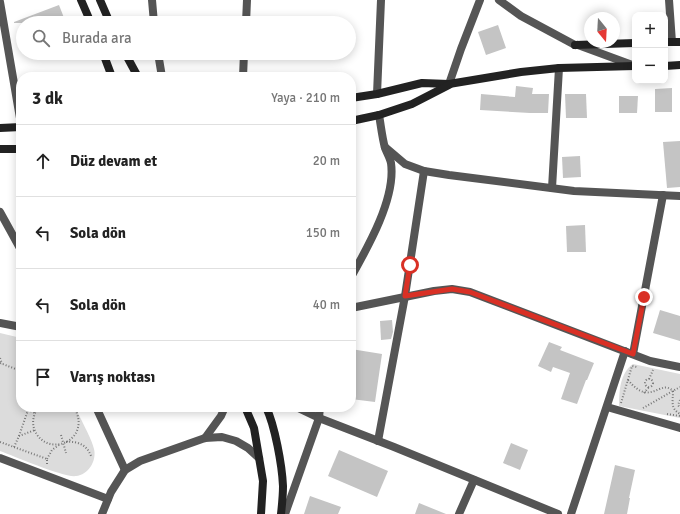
<!DOCTYPE html>
<html lang="tr">
<meta charset="utf-8">
<style>
body{margin:0;font-family:Signika,sans-serif;background:#f6f6f6;color:#222}
.controls{position:absolute;right:12px;top:12px;display:grid;overflow:hidden;border-radius:8px;box-shadow:0 2px 10px #0003}
.controls button{width:36px;height:36px;display:grid;place-items:center;padding:0;border:0;border-bottom:1px solid #e0e0e0;background:#fff;color:#222;font:20px sans-serif}
.compass{position:absolute;left:584px;top:12px;width:36px;height:36px;border-radius:50%;background:#fff;box-shadow:0 2px 10px #0003;rotate:162deg}
.stop{position:absolute;width:12px;height:12px;margin:-9px;border:3px solid #d93025;border-radius:50%;background:#fff}
.stop.end{background:#d93025;border-color:#fff;box-shadow:0 1px 4px #0008}
.list{margin:0;padding:0;list-style:none}
h2{display:flex;justify-content:space-between;align-items:center;height:52px;margin:0;padding:0 16px;font-size:17px}
h2 small{font-size:13px;font-weight:400;color:#767676}
.list li{display:grid;grid-template-columns:26px 1fr auto;gap:12px;align-items:center;box-sizing:border-box;height:72px;padding:0 16px;border-top:1px solid #e0e0e0}
.list b{display:block;font-size:15px;white-space:nowrap}
.list em{font-size:13px;font-style:normal;color:#767676}
.icon{flex:none;width:22px;height:22px;fill:none;stroke:currentColor;stroke-width:2;stroke-linecap:round;stroke-linejoin:round}
.map{position:relative;flex:none;width:680px;height:514px;overflow:hidden}
.search{position:absolute;background:#fff;box-shadow:0 2px 10px #0003;left:16px;top:16px;width:340px;height:44px;display:flex;align-items:center;gap:10px;box-sizing:border-box;padding:0 14px;border-radius:22px;color:#767676;font-size:15px}
.panel{position:absolute;background:#fff;box-shadow:0 2px 10px #0003;left:16px;top:72px;width:340px;height:340px;border-radius:16px}
.map>svg:first-child{display:block}
.green{fill:#dcdcdc}
.building{fill:#c4c4c4}
.lines{fill:none;stroke-linecap:round;stroke-linejoin:round}
.path{stroke:#777;stroke-width:2;stroke-dasharray:1 2;stroke-linecap:butt}
.minor{stroke:#555;stroke-width:8}
.tertiary{stroke:#555;stroke-width:8}
.secondary{stroke:#222;stroke-width:8}
.route{stroke:#d93025;stroke-width:5}
</style>
<div class="map">
<svg width="680" height="514" viewBox="0 0 680 514">
<rect width="100%" height="100%" fill="#fff"/>
<g class="green">
<path d="M0 333 21 338V407H75C80 418 92 439 94 449 97 461 88 475 76 476 64 478 14 456 0 451Z"/>
<path d="M633 364 680 374V418L619 406C619 391 620 373 633 364Z"/>
</g>
<g class="building">
<polygon points="59,5 66,23 14,23 14,22"/>
<polygon points="498,25 506,48 486,55 478,32"/>
<polygon points="516,86 533,88 532,94 549,94 548,113 530,113 480,110 481,94 515,97"/>
<polygon points="672,88 672,112 655,112 655,89"/>
<polygon points="565,94 586,94 587,118 566,118"/>
<polygon points="619,96 638,96 637,113 619,113"/>
<polygon points="680,141 680,187 667,188 663,142"/>
<polygon points="580,156 581,177 563,178 562,157"/>
<polygon points="585,225 586,252 567,252 566,226"/>
<polygon points="660,310 680,316 680,341 653,333"/>
<polygon points="392,320 393,332 391,339 381,340 380,321"/>
<polygon points="549,342 562,347 560,350 594,363 587,380 586,380 577,404 561,399 570,373 553,367 551,372 538,366"/>
<polygon points="351,349 382,354 375,402 351,399"/>
<polygon points="511,443 528,450 520,470 503,463"/>
<polygon points="339,450 388,471 377,497 328,476"/>
<polygon points="615,465 635,470 629,498 630,498 627,514 604,514"/>
<polygon points="310,496 341,507 338,514 304,514"/>
<polygon points="419,503 446,514 415,514"/>
</g>
<g class="lines">
<g class="path">
<polyline points="0,358 2,364"/>
<polyline points="0,363 21,371"/>
<circle cx="649" cy="383" r="4"/>
<polyline points="649,379 653,370"/>
<path d="M628 380C651 408 660 378 673 391 673 402 670 408 680 414"/>
<polyline points="644,393 649,387"/>
<polyline points="680,400 678,405 680,408"/>
<polyline points="621,403 632,366 637,367"/>
<polyline points="29,407 28,410 35,413"/>
<path d="M38 407C34 414 31 422 35 431 48 459 93 440 74 407"/>
<polyline points="643,408 680,387"/>
<polyline points="667,414 680,416"/>
<polyline points="61,435 66,453"/>
<polyline points="19,436 28,410"/>
<polyline points="0,442 47,459 47,466"/>
<path d="M66 442C78 441 87 445 91 456"/>
<polyline points="14,447 19,436 35,430"/>
<polyline points="47,459 52,450 59,445"/>
</g>
<g class="minor">
<polyline points="152,0 154,23"/>
<polyline points="499,0 521,16 575,45"/>
<polyline points="669,0 672,42"/>
<polyline points="0,2 21,124"/>
<polyline points="246,23 247,0"/>
<polyline points="158,53 162,77"/>
<polyline points="243,77 244,53"/>
<polyline points="449,84 461,49 480,0"/>
<polyline points="377,94 381,0"/>
<polyline points="385,147 405,164 424,171 449,175 574,191 680,196"/>
<polyline points="552,188 559,68"/>
<polyline points="0,212 21,250"/>
<path d="M351 277C368 247 396 198 391 163 390 158 387 153 385 148 382 137 381 126 379 115"/>
<polyline points="351,308 434,291 452,289 470,292 650,361 680,367"/>
<polyline points="0,323 21,327"/>
<polyline points="633,354 663,195"/>
<polyline points="96,407 125,470"/>
<polyline points="296,407 319,418 394,447 558,514"/>
<polyline points="607,407 680,428"/>
<polyline points="205,438 221,416 225,407"/>
<polyline points="378,441 405,296 424,171"/>
<polyline points="0,458 108,499"/>
<polyline points="102,514 111,492 125,470 140,461 205,438 222,437 236,441 248,448 259,458"/>
<polyline points="285,514 319,418 320,407"/>
<polyline points="459,514 474,480"/>
<polyline points="571,514 625,351"/>
</g>
<polyline class="tertiary" points="578,45 635,66"/>
<g class="secondary">
<polyline points="81,0 91,23"/>
<polyline points="100,0 110,23"/>
<polyline points="665,42 680,42"/>
<polyline points="575,45 635,43"/>
<polyline points="103,53 112,77"/>
<polyline points="125,53 138,77"/>
<polyline points="665,66 680,65"/>
<polyline points="351,98 377,94 422,83 449,84 521,72 559,68 635,66"/>
<polyline points="351,121 379,115 412,104 449,85"/>
<polyline points="0,128 21,127"/>
<polyline points="0,149 21,149"/>
<polyline points="245,407 254,428 263,481 261,514"/>
<path d="M266 407C275 426 282 465 283 486 283 495 282 505 281 514"/>
</g>
</g>
<g class="lines">
<polyline class="route" points="410,265 405,296 452,289 470,292 633,354 644,297"/>
</g>
</svg>
<div class="controls">
<button>+</button>
<button>−</button>
</div>
<svg class="compass" viewBox="-18 -18 36 36"><path d="M0-13l5 13h-10z" fill="#e53935"/><path d="M0 13l5-13h-10z" fill="#767676"/></svg>
<div class="stop" style="left:410px;top:265px"></div>
<div class="stop end" style="left:644px;top:297px"></div>
<div class="search"><svg class="icon" aria-label="search" viewBox="0 0 24 24"><circle cx="10" cy="10" r="6"/><path d="M15 15l6 6"/></svg>Burada ara</div>
<section class="panel">
<h2>3 dk<small>Yaya · 210 m</small></h2>
<ul class="list">
<li><svg class="icon" aria-label="ahead" viewBox="0 0 24 24"><path d="M12 20V5M6 11l6-6 6 6"/></svg><div><b>Düz devam et</b></div><em>20 m</em></li>
<li><svg class="icon" aria-label="left" viewBox="0 0 24 24"><path d="M17 20v-9H6M10 6l-5 5 5 5"/></svg><div><b>Sola dön</b></div><em>150 m</em></li>
<li><svg class="icon" aria-label="left" viewBox="0 0 24 24"><path d="M17 20v-9H6M10 6l-5 5 5 5"/></svg><div><b>Sola dön</b></div><em>40 m</em></li>
<li><svg class="icon" aria-label="arrive" viewBox="0 0 24 24"><path d="M6 21V4h12l-3 4 3 4H6"/></svg><div><b>Varış noktası</b></div></li>
</ul>
</section>
</div>
